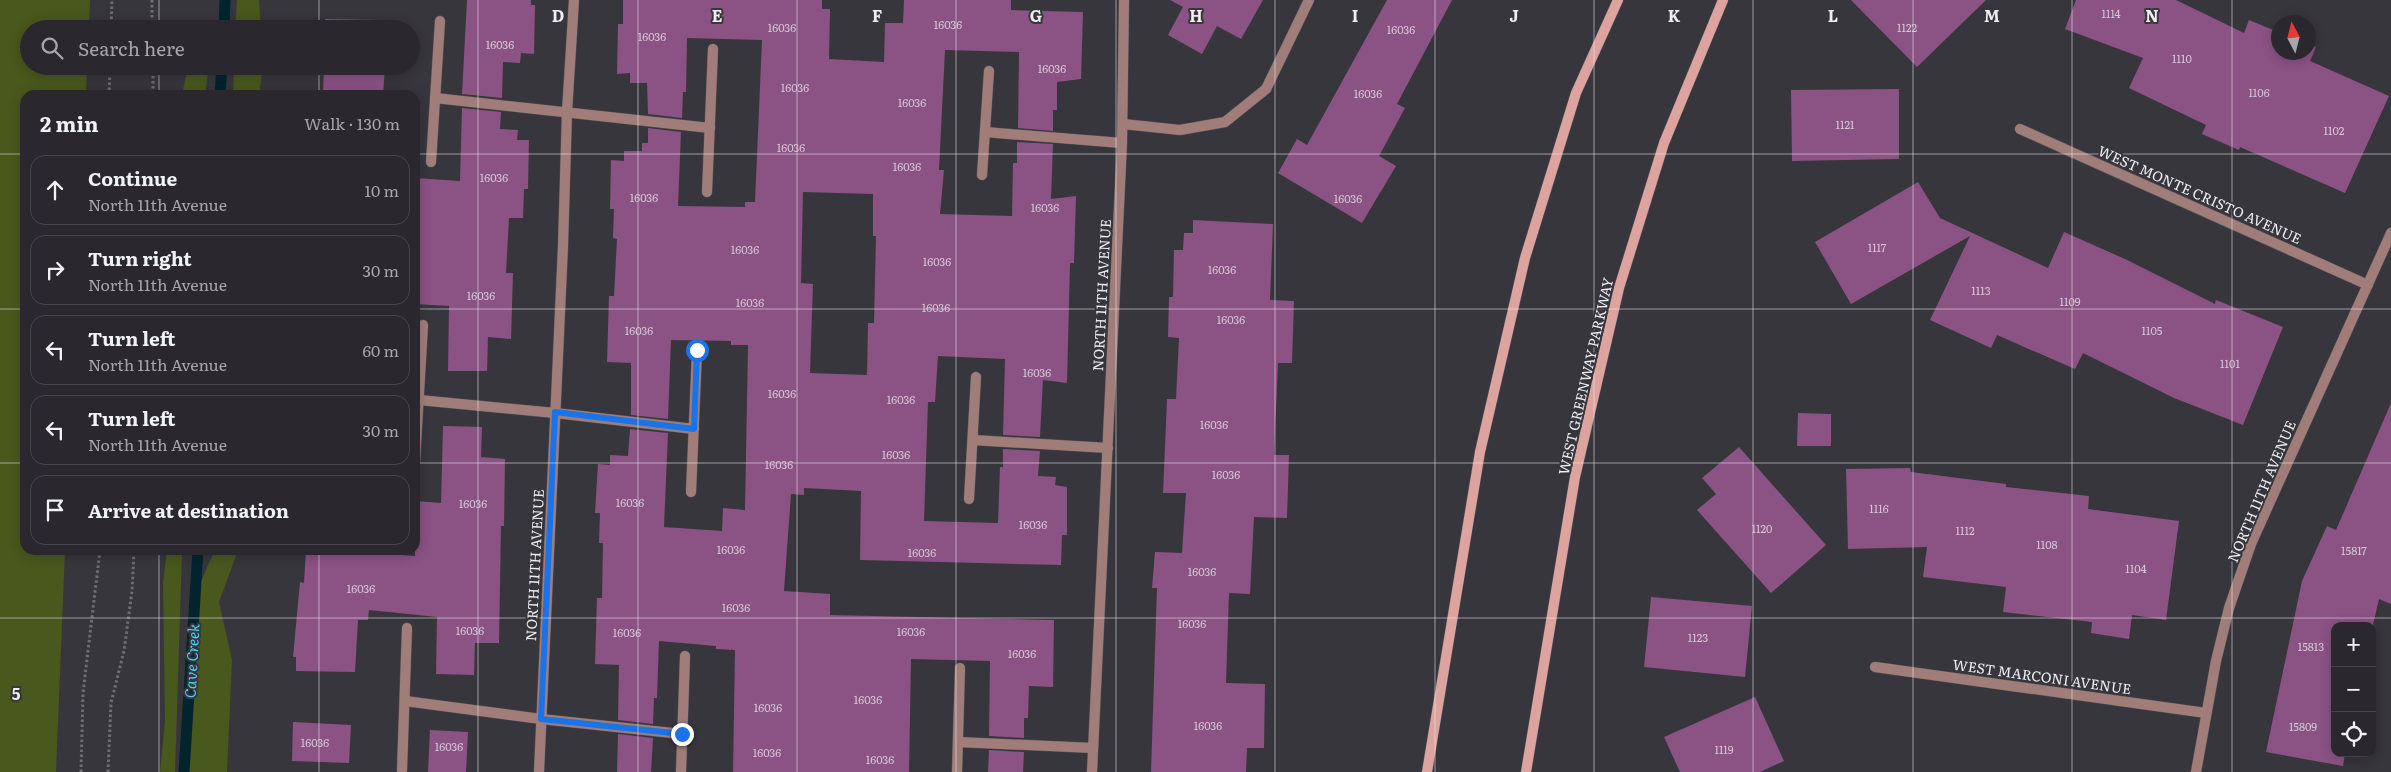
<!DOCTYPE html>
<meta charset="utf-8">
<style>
body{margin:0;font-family:Literata,serif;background:#323036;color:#f1f3f6}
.controls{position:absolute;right:15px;bottom:15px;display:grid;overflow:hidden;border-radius:10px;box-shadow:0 2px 12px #0003}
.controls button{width:45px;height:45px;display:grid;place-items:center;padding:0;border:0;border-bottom:1px solid #46444a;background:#2a282e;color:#f1f3f6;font:25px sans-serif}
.compass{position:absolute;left:2271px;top:15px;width:45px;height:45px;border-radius:50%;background:#2a282e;box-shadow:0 2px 12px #0003;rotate:353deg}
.stop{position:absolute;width:15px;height:15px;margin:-11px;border:4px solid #1a73e8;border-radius:50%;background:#fff}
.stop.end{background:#1a73e8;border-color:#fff;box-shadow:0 1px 5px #0008}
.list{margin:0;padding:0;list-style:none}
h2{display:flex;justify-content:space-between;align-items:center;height:65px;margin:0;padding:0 20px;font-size:21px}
h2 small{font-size:16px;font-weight:400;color:#a5a6aa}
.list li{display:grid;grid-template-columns:32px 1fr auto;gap:15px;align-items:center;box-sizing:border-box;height:70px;margin:0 10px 10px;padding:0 10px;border:1px solid #46444a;border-radius:15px}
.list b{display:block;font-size:19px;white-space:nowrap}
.list p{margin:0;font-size:16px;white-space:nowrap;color:#a5a6aa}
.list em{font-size:16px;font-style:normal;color:#a5a6aa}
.icon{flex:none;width:28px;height:28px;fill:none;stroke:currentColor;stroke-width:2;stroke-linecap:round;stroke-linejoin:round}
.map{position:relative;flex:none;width:2391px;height:772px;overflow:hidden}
.search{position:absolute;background:#2a282e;box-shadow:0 2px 12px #0003;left:20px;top:20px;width:400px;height:55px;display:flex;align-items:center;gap:12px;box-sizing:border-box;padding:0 18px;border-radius:28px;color:#a5a6aa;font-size:19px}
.panel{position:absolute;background:#2a282e;box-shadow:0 2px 12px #0003;left:20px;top:90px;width:400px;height:465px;border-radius:15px}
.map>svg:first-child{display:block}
.green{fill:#49581d}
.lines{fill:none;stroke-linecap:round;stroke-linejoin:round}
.stream{stroke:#03242d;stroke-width:11}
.building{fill:#8b5284;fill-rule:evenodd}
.minor-casing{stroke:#55535a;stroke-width:11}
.secondary-casing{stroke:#55535a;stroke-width:11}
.path{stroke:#6f6e74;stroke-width:3;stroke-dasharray:2.5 2.5;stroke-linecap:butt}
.minor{stroke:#a17d79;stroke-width:10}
.secondary{stroke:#dda39e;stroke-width:10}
.route{stroke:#1a73e8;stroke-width:6}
.grid{fill:none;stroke:#eeedf1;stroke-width:1;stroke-opacity:0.55}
.labels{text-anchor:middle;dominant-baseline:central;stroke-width:4;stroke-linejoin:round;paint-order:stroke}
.number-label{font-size:11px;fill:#d5c6d6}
.street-label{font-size:14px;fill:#eeedf1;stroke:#38363d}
.water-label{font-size:15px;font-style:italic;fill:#41d6fd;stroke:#38363d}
.grid-label{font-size:16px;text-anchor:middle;font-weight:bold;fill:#eeedf1;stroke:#38363d;stroke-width:4;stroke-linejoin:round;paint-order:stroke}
</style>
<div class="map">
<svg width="2391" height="772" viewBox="0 0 2391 772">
<rect width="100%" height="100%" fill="#38363d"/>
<g class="green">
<polygon points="0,0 90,0 89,29 29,29 29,66 87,66 86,95 25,95 25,550 65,550 56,772 0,772"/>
<polygon points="237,0 259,0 261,29 235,29"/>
<polygon points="188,66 209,66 205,95 182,95"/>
<polygon points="234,66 263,66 259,95 233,95"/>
<polygon points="167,550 179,550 182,554 175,772 160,772 165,721 163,583"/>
<polygon points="215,550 238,550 219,602 232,660 227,772 189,772 191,603"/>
</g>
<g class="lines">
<g class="stream">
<polyline points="224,29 225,0"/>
<polyline points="220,95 222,66"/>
<polyline points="184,772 198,550"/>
</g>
</g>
<g class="building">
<polygon points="467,0 531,0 531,5 535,5 534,54 521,53 520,63 503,62 502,98 462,94"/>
<path d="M623 0H822V9H830L829 59 884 62 885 23H903L904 0H1011V10L1083 12 1081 79 1057 82V110H1053V131L1018 128 1019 52 945 50 939 170H944L940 214 1012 216 1013 163H1017V142L1053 144 1051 199 1076 196 1074 263H1070L1067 383 1043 380 1040 437 1003 435 1005 359 938 356 935 402H928L924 521 998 523 1000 467H1003V449L1040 451 1038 476 1056 477 1055 485 1067 487V535H1062L1061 565 860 560 861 491 804 488V495L791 494 784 591 830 594V615L1054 620 1053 687 1029 686 1028 718H1024V738L989 736 990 661 911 659 909 772H733L735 650 716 649V646L659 641 657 698H654L653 724 618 720 619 665 595 664 597 598H602L603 543H599L600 513H595L598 464 610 465V455L628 456 630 429 668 433 664 527 722 531 723 508 745 510 748 345H731V341L671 340 668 419 631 415V363L607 362 609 296H614L617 239 613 238 614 209H610L611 160 624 161V151H642V143H648V128L681 132 678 206 745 207V202H755L762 40 687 38 686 92H683L682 118 648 114 647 83H630V73L617 74 618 24H623ZM803 192 873 194V236H876L874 323H868L867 375 810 373 813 284 801 283Z"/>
<polygon points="1170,0 1263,0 1241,39 1217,26 1202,54 1168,35 1183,7"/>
<polygon points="1387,0 1452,0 1397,104 1405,108 1379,156 1396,166 1362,223 1278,173 1297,139 1307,145"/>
<polygon points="1851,0 1986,0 1917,67"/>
<polygon points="2076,0 2176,0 2244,33 2249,20 2278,32 2278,52 2308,52 2308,44 2316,47 2310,61 2389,96 2345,193 2240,147 2239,150 2202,134 2206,125 2129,88 2143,58 2065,29"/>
<polygon points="325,19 380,20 379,29 325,29"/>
<polygon points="324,66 385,66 383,95 323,95"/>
<polygon points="1899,89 1899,159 1792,161 1791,90"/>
<polygon points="462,108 501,112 500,129 518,130 517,140 529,140 528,189 524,189 523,218 509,218 506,273 513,273 511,339 488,337 487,371 448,371 449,306 415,304 415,178 460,181"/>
<polygon points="1918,182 1940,218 2048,268 2064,232 2125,259 2215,304 2216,300 2283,327 2243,425 2174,398 2083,353 2075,369 1997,335 1991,348 1930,320 1970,236 1851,304 1815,242"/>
<polygon points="1193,220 1273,224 1270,300 1294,301 1292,363 1278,363 1274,455 1289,455 1287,518 1254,517 1250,594 1229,593 1226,683 1265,684 1264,748 1247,748 1246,772 1151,772 1157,588 1152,588 1155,552 1182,553 1186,493 1163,493 1167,399 1176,399 1179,338 1168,337 1169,297 1173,297 1174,250 1183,250 1184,233 1193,233"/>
<polygon points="2391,403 2391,604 2379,599 2372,629 2372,626 2335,626 2335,753 2345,753 2343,766 2266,752 2302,581 2327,526 2336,530"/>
<polygon points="1798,413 1831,414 1831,446 1797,446"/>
<polygon points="443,426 482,427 481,457 505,459 504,526 501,526 499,643 475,643 474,675 436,674 437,617 369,610 368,620 358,620 355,672 296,671 296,657 293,657 300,582 304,583 306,550 339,550 415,556 415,501 441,503"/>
<polygon points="1739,447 1826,545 1771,593 1697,510 1716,494 1702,478"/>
<polygon points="1910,468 1911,472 2006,484 2006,487 2089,496 2088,509 2179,521 2166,620 2132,615 2129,639 2091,633 2092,622 2003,612 2006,587 1923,577 1927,547 1848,549 1846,469"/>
<polygon points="1651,597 1752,606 1745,677 1644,667"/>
<polygon points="1755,697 1784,761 1760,772 1680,772 1664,737"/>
<polygon points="293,722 351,725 349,763 292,761"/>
<polygon points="430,730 468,732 466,772 428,772"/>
<polygon points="618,734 653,738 651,772 617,772"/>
<polygon points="989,750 1024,752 1023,772 988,772"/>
</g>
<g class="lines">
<defs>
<g id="minor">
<polyline points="435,98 710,128"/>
<polyline points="1123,124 1180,130 1225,122 1266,89 1309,0"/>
<polyline points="2020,129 2368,285"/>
<polyline points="985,132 1122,143"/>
<polyline points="431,162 440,21"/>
<polyline points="982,175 989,71"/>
<polyline points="707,192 713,49"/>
<polyline points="419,400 555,413 694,429"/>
<polyline points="973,440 1108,448"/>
<polyline points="415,462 423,325"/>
<polyline points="691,492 697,351"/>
<polyline points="969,499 976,377"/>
<polyline points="1875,667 2206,713"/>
<polyline points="405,701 541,719 682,734"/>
<polyline points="958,742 1093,748"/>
<polyline points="402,770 407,628"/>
<polyline points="539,772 563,246 567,112 574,0"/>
<polyline points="681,772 685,656"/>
<polyline points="957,772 960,668"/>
<polyline points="1092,772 1122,143 1124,0"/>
<polyline points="2196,772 2216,661 2229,608 2251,544 2391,233"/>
</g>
<g id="secondary">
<polyline points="1427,772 1480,452 1525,258 1576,93 1618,0"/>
<polyline points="1526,772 1575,477 1619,288 1664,143 1723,0"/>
</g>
</defs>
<use href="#minor" class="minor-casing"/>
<use href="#secondary" class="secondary-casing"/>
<g class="path">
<polyline points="152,0 152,29"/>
<polyline points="111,29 112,0"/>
<polyline points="153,66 153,95"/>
<polyline points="109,95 110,66"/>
<polyline points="81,772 83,693 100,550"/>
<polyline points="108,772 111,703 124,651 132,591 134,550"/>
</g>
<use href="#minor" class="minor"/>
<use href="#secondary" class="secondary"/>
</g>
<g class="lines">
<polyline class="route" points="682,734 541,719 555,412 694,429 697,350"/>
</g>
<path class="grid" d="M159 0V29M319 0V29M478 0V772M638 0V772M797 0V772M956 0V772M1116 0V772M1275 0V772M1435 0V772M1594 0V772M1753 0V772M1913 0V772M2072 0V772M2232 0V772M159 66V95M319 66V95M0 154H25M415 154H2391M0 309H25M415 309H2391M0 463H25M415 463H2391M159 550V772M319 550V772M0 618H2391"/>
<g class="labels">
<g class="number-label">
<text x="2111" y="13">1114</text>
<text x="948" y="24">16036</text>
<text x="782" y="27">16036</text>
<text x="1907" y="27">1122</text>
<text x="1401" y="29">16036</text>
<text x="652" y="36">16036</text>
<text x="500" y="44">16036</text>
<text x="2182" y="58">1110</text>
<text x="1052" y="68">16036</text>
<text x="795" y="87">16036</text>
<text x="2259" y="92">1106</text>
<text x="1368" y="93">16036</text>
<text x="912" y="102">16036</text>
<text x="1845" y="124">1121</text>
<text x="2334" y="130">1102</text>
<text x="791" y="147">16036</text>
<text x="907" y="166">16036</text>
<text x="494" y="177">16036</text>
<text x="644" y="197">16036</text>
<text x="1348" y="198">16036</text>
<text x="1045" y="207">16036</text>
<text x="1877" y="247">1117</text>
<text x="745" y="249">16036</text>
<text x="937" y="261">16036</text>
<text x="1222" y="269">16036</text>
<text x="1981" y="290">1113</text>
<text x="481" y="295">16036</text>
<text x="2070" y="301">1109</text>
<text x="750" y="302">16036</text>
<text x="936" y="307">16036</text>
<text x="1231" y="319">16036</text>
<text x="639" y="330">16036</text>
<text x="2152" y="330">1105</text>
<text x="2230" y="363">1101</text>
<text x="1037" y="372">16036</text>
<text x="782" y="393">16036</text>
<text x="901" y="399">16036</text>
<text x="1214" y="424">16036</text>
<text x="896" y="454">16036</text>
<text x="779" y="464">16036</text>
<text x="1226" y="474">16036</text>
<text x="630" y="502">16036</text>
<text x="473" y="503">16036</text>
<text x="1879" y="508">1116</text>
<text x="1033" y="524">16036</text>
<text x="1762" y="528">1120</text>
<text x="1965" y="530">1112</text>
<text x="2047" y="544">1108</text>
<text x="731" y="549">16036</text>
<text x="2354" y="550">15817</text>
<text x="922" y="552">16036</text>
<text x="2136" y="568">1104</text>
<text x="1202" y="571">16036</text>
<text x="361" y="588">16036</text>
<text x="736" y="607">16036</text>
<text x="1192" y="623">16036</text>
<text x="470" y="630">16036</text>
<text x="911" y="631">16036</text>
<text x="627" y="632">16036</text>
<text x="1698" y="637">1123</text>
<text x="2311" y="646">15813</text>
<text x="1022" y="653">16036</text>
<text x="868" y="699">16036</text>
<text x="768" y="707">16036</text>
<text x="1208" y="725">16036</text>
<text x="2303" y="726">15809</text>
<text x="315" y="742">16036</text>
<text x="449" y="746">16036</text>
<text x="1724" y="749">1119</text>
<text x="767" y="752">16036</text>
<text x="880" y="759">16036</text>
</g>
<g class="street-label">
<text transform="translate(2200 194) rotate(24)">WEST MONTE CRISTO AVENUE</text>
<text transform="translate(1101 295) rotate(-87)">NORTH 11TH AVENUE</text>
<text transform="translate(1585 376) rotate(-77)">WEST GREENWAY PARKWAY</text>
<text transform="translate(2261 491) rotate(-67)">NORTH 11TH AVENUE</text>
<text transform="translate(534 565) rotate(-87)">NORTH 11TH AVENUE</text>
<text transform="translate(2042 676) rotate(8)">WEST MARCONI AVENUE</text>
</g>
<g class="water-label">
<text transform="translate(191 661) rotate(-87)">Cave Creek</text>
</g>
</g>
<g class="grid-label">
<text x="558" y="22">D</text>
<text x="717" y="22">E</text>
<text x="877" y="22">F</text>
<text x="1036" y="22">G</text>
<text x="1196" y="22">H</text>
<text x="1355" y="22">I</text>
<text x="1514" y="22">J</text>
<text x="1674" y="22">K</text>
<text x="1833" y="22">L</text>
<text x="1992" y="22">M</text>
<text x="2152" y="22">N</text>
<text x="16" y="700">5</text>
</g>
</svg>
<div class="controls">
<button>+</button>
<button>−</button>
<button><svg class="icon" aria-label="locate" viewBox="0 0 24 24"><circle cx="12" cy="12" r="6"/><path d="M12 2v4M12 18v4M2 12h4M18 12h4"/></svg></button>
</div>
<svg class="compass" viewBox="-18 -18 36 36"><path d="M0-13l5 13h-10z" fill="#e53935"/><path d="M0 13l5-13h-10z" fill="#a5a6aa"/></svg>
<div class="stop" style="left:697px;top:350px"></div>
<div class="stop end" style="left:682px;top:734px"></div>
<div class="search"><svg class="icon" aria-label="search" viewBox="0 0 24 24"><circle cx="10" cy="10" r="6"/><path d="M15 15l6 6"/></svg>Search here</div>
<section class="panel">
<h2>2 min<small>Walk · 130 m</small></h2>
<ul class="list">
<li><svg class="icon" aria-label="ahead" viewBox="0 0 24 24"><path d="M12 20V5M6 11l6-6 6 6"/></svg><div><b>Continue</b><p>North 11th Avenue</p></div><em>10 m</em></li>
<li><svg class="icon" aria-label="right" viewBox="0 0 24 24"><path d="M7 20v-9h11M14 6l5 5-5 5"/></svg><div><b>Turn right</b><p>North 11th Avenue</p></div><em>30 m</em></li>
<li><svg class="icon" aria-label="left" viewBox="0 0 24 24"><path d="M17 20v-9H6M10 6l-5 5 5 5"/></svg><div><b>Turn left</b><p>North 11th Avenue</p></div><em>60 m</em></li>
<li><svg class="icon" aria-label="left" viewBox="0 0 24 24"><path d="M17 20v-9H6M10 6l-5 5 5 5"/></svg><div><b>Turn left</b><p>North 11th Avenue</p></div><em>30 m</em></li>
<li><svg class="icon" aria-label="arrive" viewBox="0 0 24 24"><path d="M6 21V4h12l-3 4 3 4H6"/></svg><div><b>Arrive at destination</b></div></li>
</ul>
</section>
</div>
